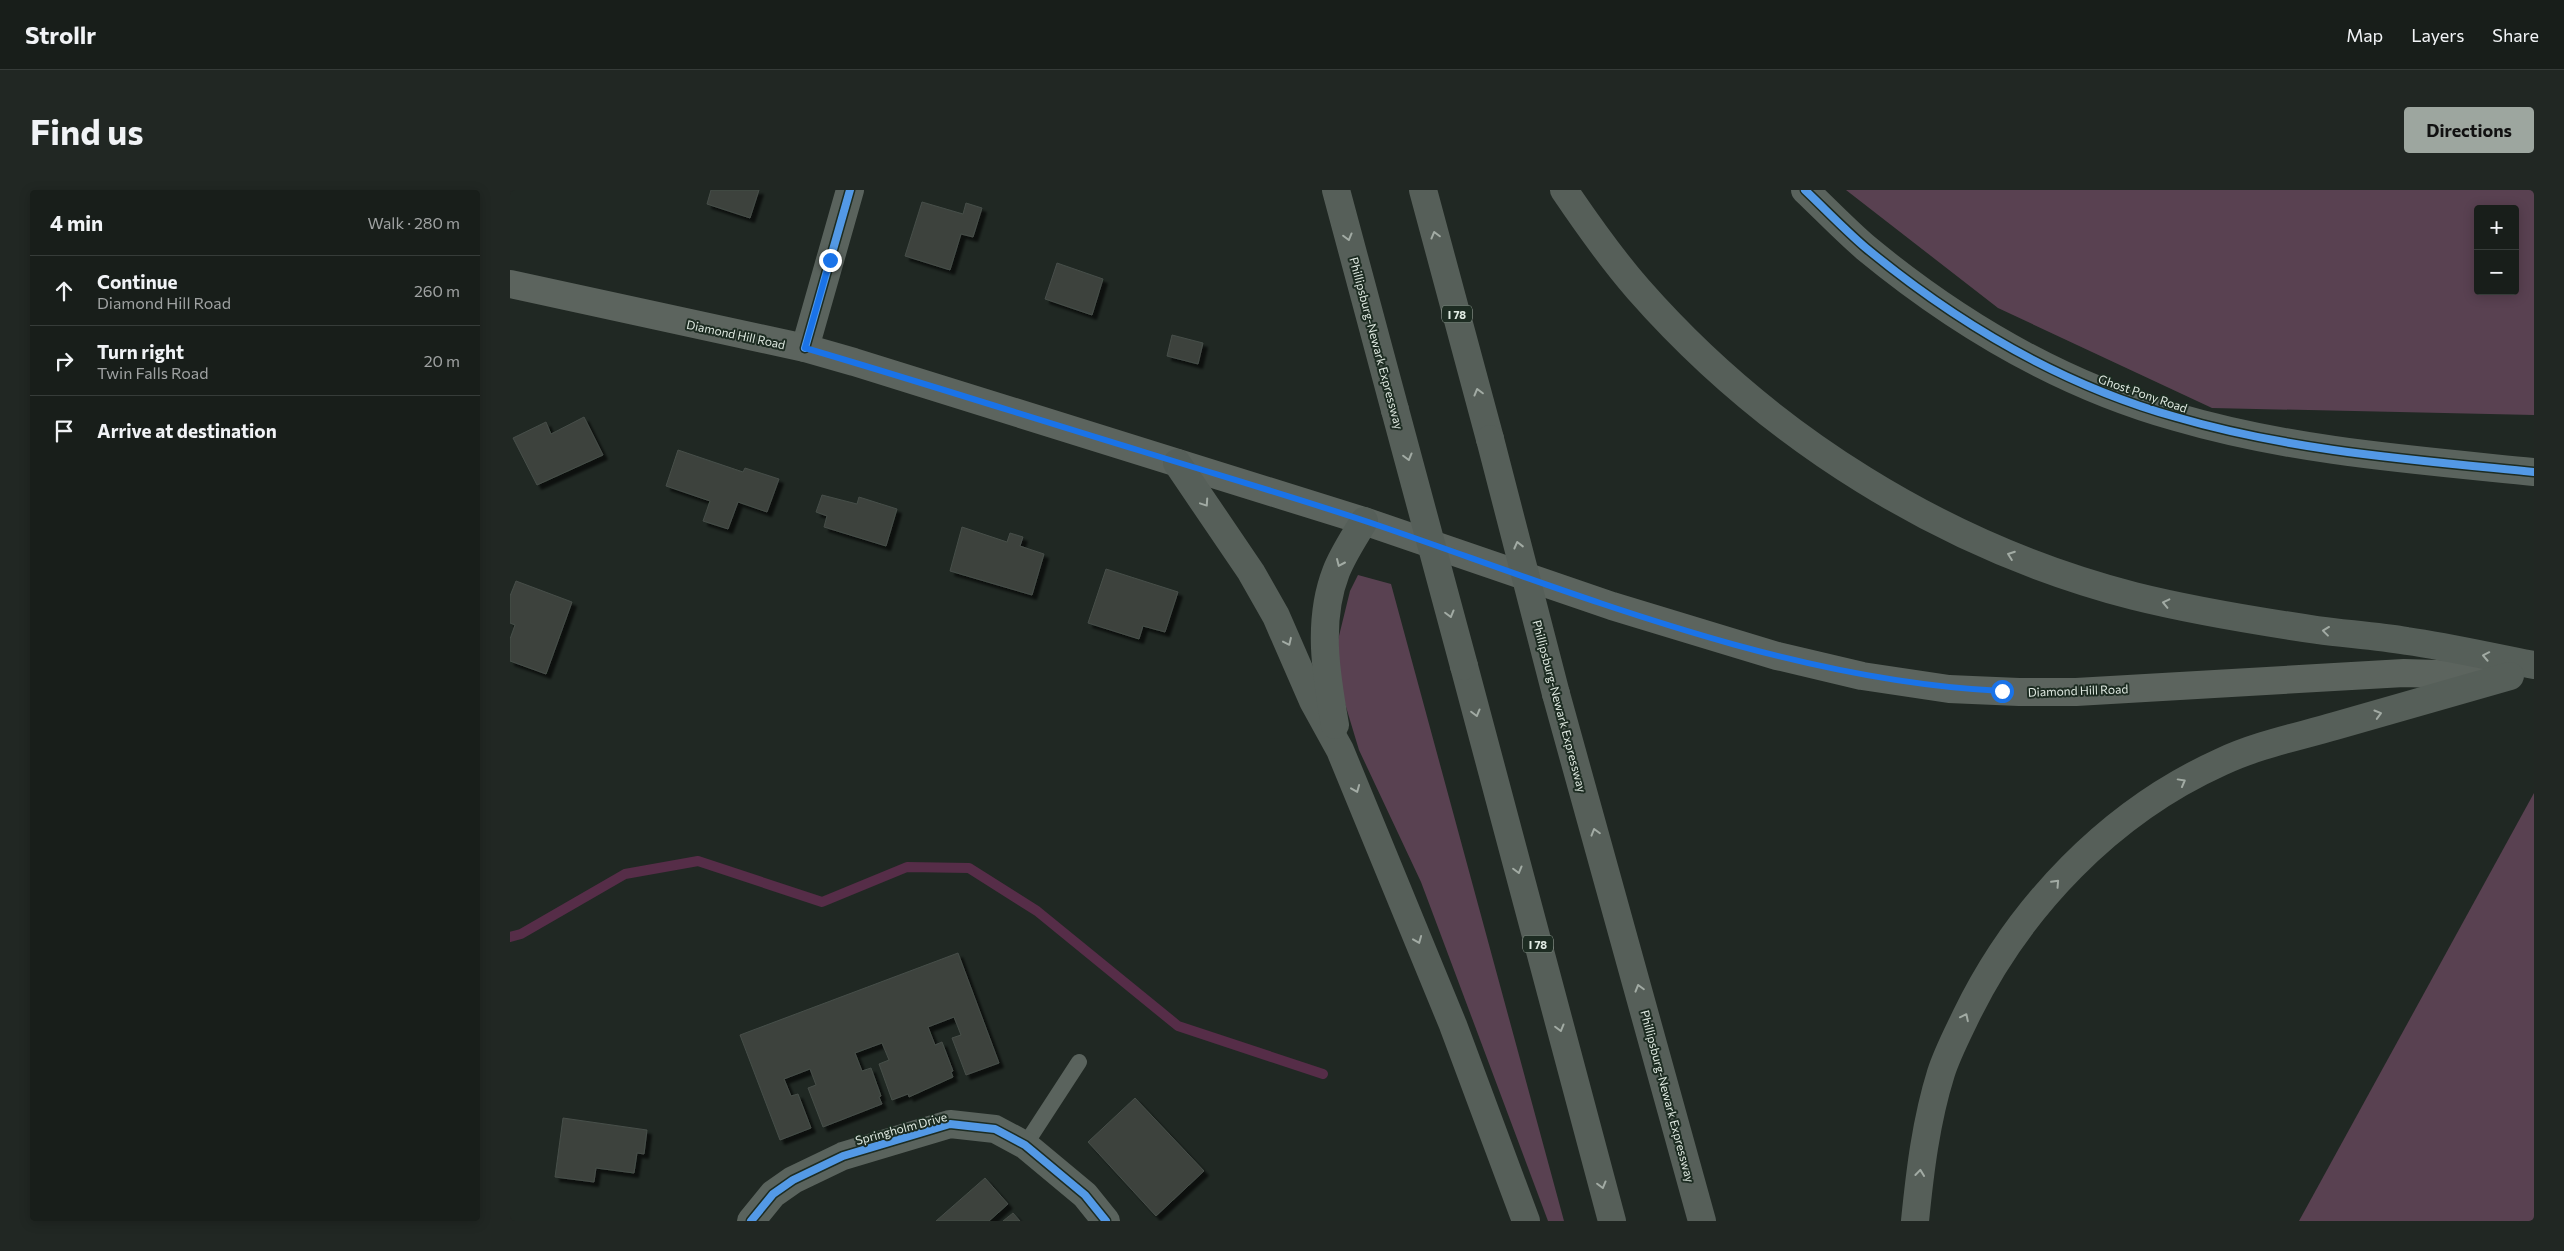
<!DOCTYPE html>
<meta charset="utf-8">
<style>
body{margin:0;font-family:Commissioner,sans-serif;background:#212723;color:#f1f3f6}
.controls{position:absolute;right:15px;top:15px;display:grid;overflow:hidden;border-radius:5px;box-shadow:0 2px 12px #0003}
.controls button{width:45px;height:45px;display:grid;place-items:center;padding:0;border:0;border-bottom:1px solid #363c39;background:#181e1a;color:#f1f3f6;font:25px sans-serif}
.stop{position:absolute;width:15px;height:15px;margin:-11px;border:4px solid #1a73e8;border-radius:50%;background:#fff}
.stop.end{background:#1a73e8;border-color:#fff;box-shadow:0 1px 5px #0008}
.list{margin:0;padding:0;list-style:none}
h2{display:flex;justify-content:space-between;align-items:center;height:65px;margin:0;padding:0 20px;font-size:21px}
h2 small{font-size:16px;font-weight:400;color:#9fa2a2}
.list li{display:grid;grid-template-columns:32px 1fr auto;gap:15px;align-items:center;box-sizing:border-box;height:70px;padding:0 20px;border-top:1px solid #363c39}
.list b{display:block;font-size:19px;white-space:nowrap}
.list p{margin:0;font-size:16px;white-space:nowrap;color:#9fa2a2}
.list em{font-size:16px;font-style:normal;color:#9fa2a2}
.icon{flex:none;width:28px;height:28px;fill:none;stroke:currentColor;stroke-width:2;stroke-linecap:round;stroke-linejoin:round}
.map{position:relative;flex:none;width:2024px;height:1031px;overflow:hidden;border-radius:5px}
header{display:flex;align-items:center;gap:30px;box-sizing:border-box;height:70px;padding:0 25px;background:#181e1a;border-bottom:1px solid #363c39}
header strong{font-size:24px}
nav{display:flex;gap:28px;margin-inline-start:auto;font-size:18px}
.intro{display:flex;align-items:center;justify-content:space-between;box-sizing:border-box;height:120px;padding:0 30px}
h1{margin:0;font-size:35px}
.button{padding:12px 22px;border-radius:5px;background:#9da69f;color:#111;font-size:18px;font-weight:700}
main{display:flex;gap:30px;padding:0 30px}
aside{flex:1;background:#181e1a;border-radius:5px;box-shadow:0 2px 12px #0003}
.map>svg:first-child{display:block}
.green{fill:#594151;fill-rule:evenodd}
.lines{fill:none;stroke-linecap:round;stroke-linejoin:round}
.stream{stroke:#562d48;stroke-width:10}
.building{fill:#3c433e;stroke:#474e49;filter:url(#shadow)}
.lane{stroke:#5a635d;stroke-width:16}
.street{stroke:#5a635d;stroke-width:28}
.secondary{stroke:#5c645e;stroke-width:28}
.highway{stroke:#565f59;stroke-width:28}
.highway-bridge{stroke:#565f59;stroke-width:28}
.cycleway-casing{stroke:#1d2c22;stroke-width:11}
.cycleway{stroke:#5399e6;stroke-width:8}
.oneway{stroke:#a2aba4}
.route{stroke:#1a73e8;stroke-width:6}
.labels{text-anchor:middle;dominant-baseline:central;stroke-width:4;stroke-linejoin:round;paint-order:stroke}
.shield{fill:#1d2c22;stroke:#a6b1a8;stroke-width:1}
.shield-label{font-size:11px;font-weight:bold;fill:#e0eae2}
.street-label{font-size:12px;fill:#e0eae2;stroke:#1d2c22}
</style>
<header>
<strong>Strollr</strong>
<nav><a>Map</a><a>Layers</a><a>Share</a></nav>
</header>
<div class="intro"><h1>Find us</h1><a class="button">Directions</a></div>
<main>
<aside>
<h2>4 min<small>Walk · 280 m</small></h2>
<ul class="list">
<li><svg class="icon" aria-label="ahead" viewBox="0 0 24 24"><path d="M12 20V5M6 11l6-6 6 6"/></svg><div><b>Continue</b><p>Diamond Hill Road</p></div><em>260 m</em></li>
<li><svg class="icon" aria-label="right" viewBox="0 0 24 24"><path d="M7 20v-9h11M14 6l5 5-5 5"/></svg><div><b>Turn right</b><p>Twin Falls Road</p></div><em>20 m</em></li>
<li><svg class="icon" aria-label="arrive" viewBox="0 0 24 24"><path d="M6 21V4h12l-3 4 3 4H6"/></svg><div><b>Arrive at destination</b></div></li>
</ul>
</aside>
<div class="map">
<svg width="2024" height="1031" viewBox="0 0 2024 1031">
<defs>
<filter id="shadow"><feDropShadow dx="4.5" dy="4.5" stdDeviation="1" flood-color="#0009"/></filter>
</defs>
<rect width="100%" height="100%" fill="#202823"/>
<g class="green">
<path d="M1336 0H2024V225L1702 218 1488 118ZM1968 19H2005V101H1968Z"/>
<polygon points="848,385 881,394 1054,1031 1038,1031 911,692 849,560 830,497 828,450 840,401"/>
<polygon points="2024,603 2024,1031 1789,1031"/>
</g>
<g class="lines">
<polyline class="stream" points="0,747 11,744 115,684 188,671 312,712 397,677 459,678 527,721 668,836 813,884"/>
</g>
<g class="building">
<polygon points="201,0 249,0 240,28 197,14"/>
<polygon points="412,12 453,24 456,13 472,18 463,47 451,44 440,80 395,66"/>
<polygon points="547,73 593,89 582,125 535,109"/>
<polygon points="662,145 693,153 688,174 657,166"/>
<polygon points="74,227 93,265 27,295 3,248 36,232 41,244"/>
<polygon points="168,260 233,282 235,278 269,289 257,322 228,312 218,339 193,331 200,311 156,296"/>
<polygon points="312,305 347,314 349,307 387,319 376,356 314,337 317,326 306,322"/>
<polygon points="452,337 497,352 500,343 513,347 510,356 534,364 522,405 440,381"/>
<polygon points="596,379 668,402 655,442 633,436 629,449 578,433"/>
<polygon points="6,391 62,412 36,484 0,471 0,449 5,435 0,433 0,406"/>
<polygon points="448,763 489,873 456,885 442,848 451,845 444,827 418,837 425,855 432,852 443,881 441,882 443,887 399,907 398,904 382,910 369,874 379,870 372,853 345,863 352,881 361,878 371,906 369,907 372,914 313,937 298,898 306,895 300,879 274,889 281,906 288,904 301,938 270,950 230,845"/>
<polygon points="625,908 694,981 646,1026 578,952"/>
<polygon points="53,928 137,940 134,964 127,963 124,983 86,978 84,992 45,987"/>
<polygon points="475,988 498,1014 479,1031 426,1031"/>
<polygon points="503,1023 510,1031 493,1031"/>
</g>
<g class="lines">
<polyline class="lane" points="515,955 569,872"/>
<g class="street">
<path d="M1295 0C1315 19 1335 40 1356 58 1447 133 1552 195 1666 227 1782 261 1904 270 2024 282"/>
<polyline points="295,158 340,0"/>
<polyline points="241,1031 263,1004 283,990 333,966 440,934 485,939 515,955 575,1005 596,1031"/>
</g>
<polyline class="secondary" points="0,94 295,158 344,172 854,331 1102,416 1267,466 1352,486 1439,499 1509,502 1566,502 1894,483 1993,486"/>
<g class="highway">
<polyline points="826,0 885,220"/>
<polyline points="913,0 980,249"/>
<path d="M1054 0C1077 34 1101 68 1128 99 1258 247 1434 357 1624 406 1684 421 1746 431 1807 440 1837 444 1867 446 1897 451 1939 457 1982 467 2024 475"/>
<polyline points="667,273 741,382 766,426 803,511 830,560 943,835 1016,1031"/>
<polyline points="954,476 1102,1031"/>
<polyline points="1046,504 1192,1031"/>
<path d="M825 535C816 484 807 431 826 382 833 364 844 348 854 331"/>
<path d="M1405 1031C1410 981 1416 931 1431 883 1437 864 1447 845 1456 826 1509 717 1600 622 1711 572 1747 555 1787 547 1825 536 1883 520 1941 503 2000 486"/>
</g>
<g class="highway-bridge">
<polyline points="885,220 954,476"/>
<polyline points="980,249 1046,504"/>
</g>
<defs>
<g id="cycleway">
<path d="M1295 0C1315 19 1335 40 1356 58 1447 133 1552 195 1666 227 1782 261 1904 270 2024 282"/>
<polyline points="295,158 340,0"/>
<polyline points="241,1031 263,1004 283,990 333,966 440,934 485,939 515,955 575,1005 596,1031"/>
</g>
</defs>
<use href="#cycleway" class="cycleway-casing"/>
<use href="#cycleway" class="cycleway"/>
</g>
<defs><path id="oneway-chevron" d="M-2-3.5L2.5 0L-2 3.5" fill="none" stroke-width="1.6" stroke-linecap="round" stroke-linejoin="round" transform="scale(1.25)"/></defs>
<g class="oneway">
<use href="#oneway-chevron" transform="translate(925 45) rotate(-105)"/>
<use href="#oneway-chevron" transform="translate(838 47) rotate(75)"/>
<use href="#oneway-chevron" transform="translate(968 202) rotate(-105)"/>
<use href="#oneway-chevron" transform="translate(898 267) rotate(75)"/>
<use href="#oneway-chevron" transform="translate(695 313) rotate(56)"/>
<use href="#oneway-chevron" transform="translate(1008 355) rotate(-104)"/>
<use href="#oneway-chevron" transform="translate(1501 365) rotate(-160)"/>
<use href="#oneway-chevron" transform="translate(830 373) rotate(114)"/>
<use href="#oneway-chevron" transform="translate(1656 413) rotate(-167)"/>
<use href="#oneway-chevron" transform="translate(940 424) rotate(75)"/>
<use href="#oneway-chevron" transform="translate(1816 441) rotate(-173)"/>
<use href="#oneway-chevron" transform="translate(778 452) rotate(65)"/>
<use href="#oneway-chevron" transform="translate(1976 466) rotate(-169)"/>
<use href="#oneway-chevron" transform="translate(966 523) rotate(75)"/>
<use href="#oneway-chevron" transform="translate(1868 524) rotate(-16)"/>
<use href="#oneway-chevron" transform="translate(1672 592) rotate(-29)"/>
<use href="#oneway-chevron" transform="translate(846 599) rotate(68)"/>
<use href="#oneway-chevron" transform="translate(1085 642) rotate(-106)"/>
<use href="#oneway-chevron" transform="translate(1008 680) rotate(75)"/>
<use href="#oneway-chevron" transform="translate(1546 693) rotate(-47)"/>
<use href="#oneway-chevron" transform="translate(908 750) rotate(68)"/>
<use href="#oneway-chevron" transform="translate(1129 798) rotate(-106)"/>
<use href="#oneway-chevron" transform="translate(1455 827) rotate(-64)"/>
<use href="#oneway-chevron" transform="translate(1050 838) rotate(75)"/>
<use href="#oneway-chevron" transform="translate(1410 983) rotate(-84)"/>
<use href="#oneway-chevron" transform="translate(1092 995) rotate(75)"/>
</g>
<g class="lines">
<path class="route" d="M320 70 295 158C408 191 519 227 631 261 711 286 791 309 870 336 1070 405 1279 491 1492 501"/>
</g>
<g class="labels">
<g class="shield">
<rect x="932" y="115.5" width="30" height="17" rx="4"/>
<rect x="1013" y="745.5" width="30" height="17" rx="4"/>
</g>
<g class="shield-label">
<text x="947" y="124">I 78</text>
<text x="1028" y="754">I 78</text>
</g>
<g class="street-label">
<text transform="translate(226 144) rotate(12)">Diamond Hill Road</text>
<text transform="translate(867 153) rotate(75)">Phillipsburg-Newark Expressway</text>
<text transform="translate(1633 203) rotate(19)">Ghost Pony Road</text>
<text transform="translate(1568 500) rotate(-2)">Diamond Hill Road</text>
<text transform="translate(1050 516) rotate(75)">Phillipsburg-Newark Expressway</text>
<text transform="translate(1158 906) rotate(75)">Phillipsburg-Newark Expressway</text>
<text transform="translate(391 938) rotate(-15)">Springholm Drive</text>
</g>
</g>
</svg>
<div class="controls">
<button>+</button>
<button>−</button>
</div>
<div class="stop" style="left:1492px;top:501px"></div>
<div class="stop end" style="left:320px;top:70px"></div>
</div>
</main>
